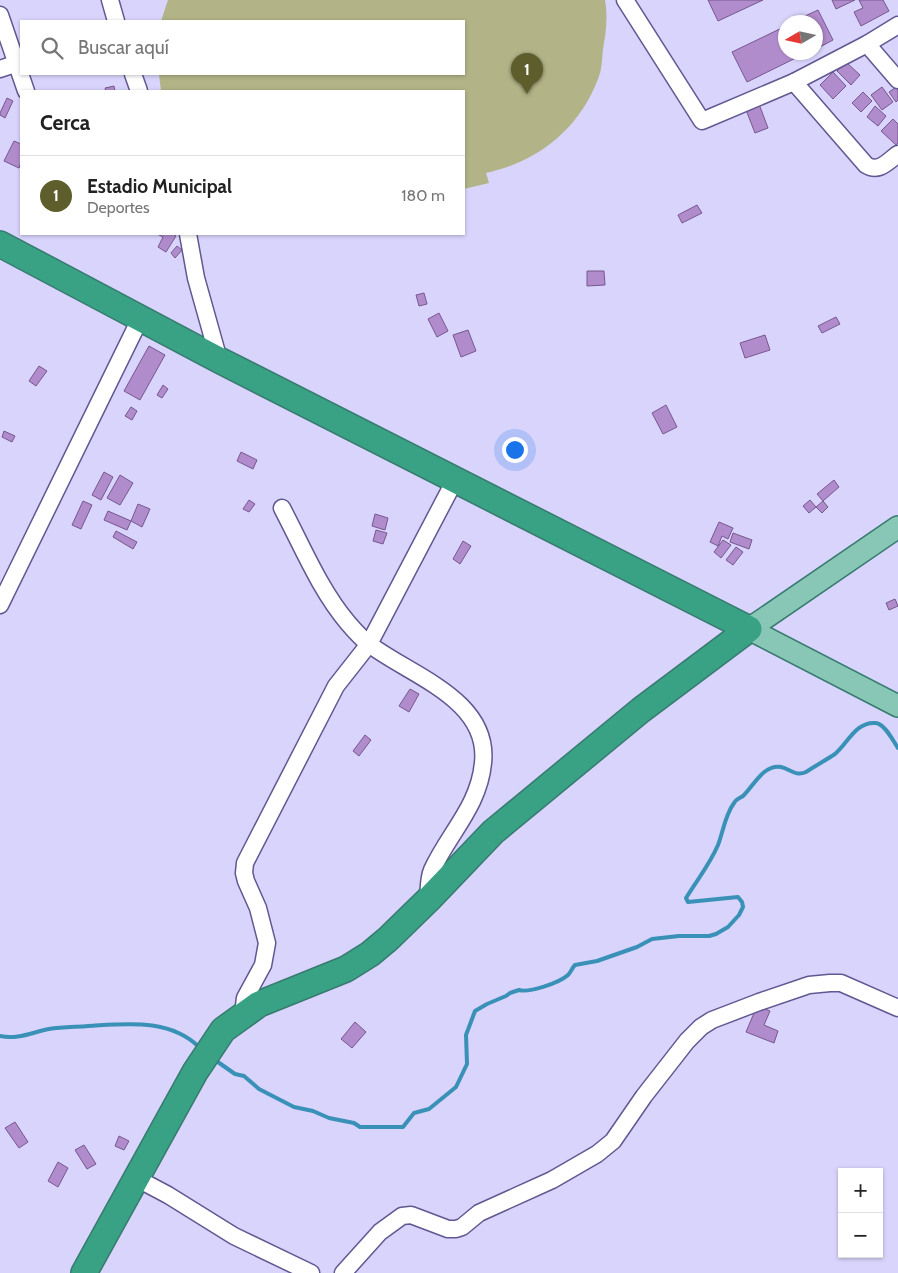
<!DOCTYPE html>
<html lang="es">
<meta charset="utf-8">
<style>
body{margin:0;font-family:Cabin,sans-serif;background:#f2f2f2;color:#222}
.controls{position:absolute;right:15px;bottom:15px;display:grid;overflow:hidden;border-radius:0px;box-shadow:0 1px 4px #0004}
.controls button{width:45px;height:45px;display:grid;place-items:center;padding:0;border:0;border-bottom:1px solid #e0e0e0;background:#fff;color:#222;font:25px sans-serif}
.compass{position:absolute;left:778px;top:15px;width:45px;height:45px;border-radius:50%;background:#fff;box-shadow:0 1px 4px #0004;rotate:261deg}
.you{position:absolute;left:514px;top:449px;width:18px;height:18px;margin:-12px;border:4px solid #fff;border-radius:50%;background:#1a73e8;box-shadow:0 0 0 8px #1a73e833}
.badge{display:grid;place-items:center;width:32px;height:32px;border-radius:50%;background:#5d5e2c;color:#fff;font-size:16px;font-weight:700}
.pin{position:absolute;translate:-50% -41px;filter:drop-shadow(0 1px 2px #0008)}
.pin::after{content:'';position:absolute;top:26px;width:18px;height:15px;background:inherit;clip-path:polygon(0 0,100% 0,50% 100%)}
.list{margin:0;padding:0;list-style:none}
h2{display:flex;justify-content:space-between;align-items:center;height:65px;margin:0;padding:0 20px;font-size:21px}
h2 small{font-size:16px;font-weight:400;color:#767676}
.list li{display:grid;grid-template-columns:32px 1fr auto;gap:15px;align-items:center;box-sizing:border-box;height:80px;padding:0 20px;border-top:1px solid #e0e0e0}
.list b{display:block;font-size:19px;white-space:nowrap}
.list p{margin:0;font-size:16px;white-space:nowrap;color:#767676}
.list em{font-size:16px;font-style:normal;color:#767676}
.icon{flex:none;width:28px;height:28px;fill:none;stroke:currentColor;stroke-width:2;stroke-linecap:round;stroke-linejoin:round}
.map{position:relative;flex:none;width:898px;height:1273px;overflow:hidden}
.search{position:absolute;background:#fff;box-shadow:0 1px 4px #0004;left:20px;top:20px;width:445px;height:55px;display:flex;align-items:center;gap:12px;box-sizing:border-box;padding:0 18px;border-radius:0px;color:#767676;font-size:19px}
.panel{position:absolute;background:#fff;box-shadow:0 1px 4px #0004;left:20px;top:90px;width:445px;height:145px;border-radius:0px}
.map>svg:first-child{display:block}
.green{fill:#b2b487}
.lines{fill:none;stroke-linecap:round;stroke-linejoin:round}
.stream{stroke:#3a91b7;stroke-width:4}
.building{fill:#b18ccc;stroke:#77578e}
.minor-casing{stroke:#615791;stroke-width:19}
.major-casing{stroke:#377a70;stroke-width:24}
.highway-casing{stroke:#377a70;stroke-width:28}
.minor{stroke:#fff;stroke-width:16}
.major{stroke:#88c7b5;stroke-width:21}
.highway{stroke:#39a284;stroke-width:25}
</style>
<div class="map">
<svg width="898" height="1273" viewBox="0 0 898 1273">
<rect width="100%" height="100%" fill="#d8d4fc"/>
<path class="green" d="M168 0H605C608 16 606 33 603 49 602 59 602 70 598 79 579 129 538 162 486 173L489 183 464 189V91H161L159 74H464V21H161Z"/>
<g class="lines">
<g class="stream">
<path d="M0 1036C17 1040 33 1032 49 1029 62 1027 76 1027 88 1026 126 1024 169 1018 199 1047"/>
<path d="M215 1060 235 1074 244 1076 259 1089 294 1107 313 1111 329 1118 354 1123 360 1127H403L414 1113 429 1109 456 1087 467 1064 466 1035 475 1011 487 1004 506 996 510 993 519 990C529 993 559 983 568 975 571 972 572 968 575 965L597 961 637 947 652 939 679 936H709L716 934 728 927 739 915 743 907 742 902 738 897 688 902 686 898C697 880 710 864 718 845 723 832 725 815 734 803 736 799 740 798 743 796 753 787 763 764 781 767 790 769 796 777 806 772 815 766 826 760 835 754 848 743 856 721 876 723 885 724 893 741 898 748"/>
</g>
</g>
<g class="building">
<polygon points="708,0 763,0 718,21"/>
<polygon points="832,0 855,0 836,9"/>
<polygon points="859,0 883,0 889,11 861,26 854,12 863,8"/>
<polygon points="818,10 833,40 816,49 816,22 792,22"/>
<polygon points="786,26 786,52 808,52 747,82 732,52"/>
<polygon points="846,62 860,75 851,85 837,71"/>
<polygon points="833,72 846,86 833,99 820,85"/>
<polygon points="114,86 115,91 106,91 105,88"/>
<polygon points="882,87 893,102 882,110 871,95"/>
<polygon points="896,87 898,89 898,100 896,102 889,92"/>
<polygon points="863,92 872,101 861,112 852,103"/>
<polygon points="7,98 13,101 5,118 0,115 0,113"/>
<polygon points="759,104 768,128 755,133 746,110"/>
<polygon points="875,106 886,116 878,126 867,117"/>
<polygon points="893,119 898,124 898,143 896,145 881,131"/>
<polygon points="14,141 21,144 21,162 19,168 4,161"/>
<polygon points="697,205 702,213 682,223 678,215"/>
<polygon points="157,234 173,234 176,236 166,252 158,247 163,237"/>
<polygon points="177,246 182,250 175,258 171,253"/>
<polygon points="587,271 604,271 605,285 587,286"/>
<polygon points="424,293 427,304 419,306 416,295"/>
<polygon points="439,313 448,331 437,337 428,319"/>
<polygon points="836,317 840,324 822,333 818,326"/>
<polygon points="468,330 476,351 461,357 453,335"/>
<polygon points="765,335 770,350 745,358 740,343"/>
<polygon points="149,346 165,355 140,400 124,391"/>
<polygon points="39,366 47,371 36,386 29,381"/>
<polygon points="163,385 168,389 162,398 157,395"/>
<polygon points="666,405 677,427 663,434 652,413"/>
<polygon points="131,407 137,411 132,420 125,416"/>
<polygon points="4,431 15,436 12,442 2,437"/>
<polygon points="241,452 257,460 253,469 237,461"/>
<polygon points="104,472 113,477 101,500 92,495"/>
<polygon points="120,475 133,483 120,505 107,498"/>
<polygon points="834,480 839,487 823,501 817,494"/>
<polygon points="249,500 255,504 249,512 243,509"/>
<polygon points="810,500 816,507 809,513 803,506"/>
<polygon points="83,501 92,505 81,529 72,525"/>
<polygon points="823,501 828,507 822,513 816,507"/>
<polygon points="138,504 150,509 142,527 131,521"/>
<polygon points="108,511 131,521 127,530 104,520"/>
<polygon points="375,514 388,518 385,530 372,526"/>
<polygon points="719,522 733,528 728,539 722,536 718,546 710,542"/>
<polygon points="376,530 387,533 383,544 373,541"/>
<polygon points="116,531 137,542 133,549 113,537"/>
<polygon points="733,533 752,540 749,549 730,542"/>
<polygon points="723,540 731,545 721,558 714,552"/>
<polygon points="463,541 471,546 460,564 453,559"/>
<polygon points="736,547 743,552 733,565 726,560"/>
<polygon points="895,599 898,606 889,610 886,603"/>
<polygon points="410,689 419,694 409,712 399,706"/>
<polygon points="365,735 371,740 359,756 353,751"/>
<polygon points="757,1006 770,1011 764,1025 778,1031 774,1043 746,1032"/>
<polygon points="355,1022 366,1032 352,1048 341,1039"/>
<polygon points="15,1122 28,1142 19,1148 5,1128"/>
<polygon points="119,1136 129,1141 124,1150 115,1146"/>
<polygon points="84,1145 96,1164 87,1169 75,1150"/>
<polygon points="58,1162 68,1168 58,1187 48,1181"/>
</g>
<g class="lines">
<defs>
<g id="minor">
<polyline points="110,0 116,21"/>
<polyline points="625,0 702,121 794,82 867,44 898,25"/>
<polyline points="0,15 26,91"/>
<polyline points="867,44 898,80"/>
<polyline points="0,69 21,62"/>
<polyline points="133,74 139,91"/>
<path d="M794 82 866 165C879 173 887 162 898 154"/>
<polyline points="188,234 196,278 219,360"/>
<path d="M282 508C302 546 320 590 348 623 354 630 362 639 369 644 409 675 490 699 483 763 479 806 449 833 432 870 428 879 429 891 428 900"/>
<polyline points="0,605 140,319"/>
<polyline points="243,1014 245,998 263,965 267,943 258,908 246,881 244,873 245,863 336,686 369,644 455,480"/>
<polyline points="136,1178 168,1195 234,1236 311,1273"/>
<polyline points="343,1273 380,1232 402,1216 411,1215 448,1229 456,1229 462,1227 479,1213 552,1180 597,1154 613,1141 644,1096 687,1041 701,1027 712,1020 759,1002 809,985 830,983 841,983 898,1008"/>
</g>
<polyline id="major" points="898,527 749,629 898,706"/>
<polyline id="highway" points="0,244 219,360 749,629 641,710 493,832 428,900 388,939 370,954 346,969 259,1004 223,1030 195,1072 84,1273"/>
</defs>
<use href="#minor" class="minor-casing"/>
<use href="#major" class="major-casing"/>
<use href="#highway" class="highway-casing"/>
<use href="#minor" class="minor"/>
<use href="#major" class="major"/>
<use href="#highway" class="highway"/>
</g>
</svg>
<div class="controls">
<button>+</button>
<button>−</button>
</div>
<svg class="compass" viewBox="-18 -18 36 36"><path d="M0-13l5 13h-10z" fill="#e53935"/><path d="M0 13l5-13h-10z" fill="#767676"/></svg>
<div class="you"></div>
<div class="pin badge" style="left:527px;top:94px">1</div>
<div class="search"><svg class="icon" aria-label="search" viewBox="0 0 24 24"><circle cx="10" cy="10" r="6"/><path d="M15 15l6 6"/></svg>Buscar aquí</div>
<section class="panel">
<h2>Cerca<small></small></h2>
<ul class="list">
<li><span class="badge">1</span><div><b>Estadio Municipal</b><p>Deportes</p></div><em>180 m</em></li>
</ul>
</section>
</div>
